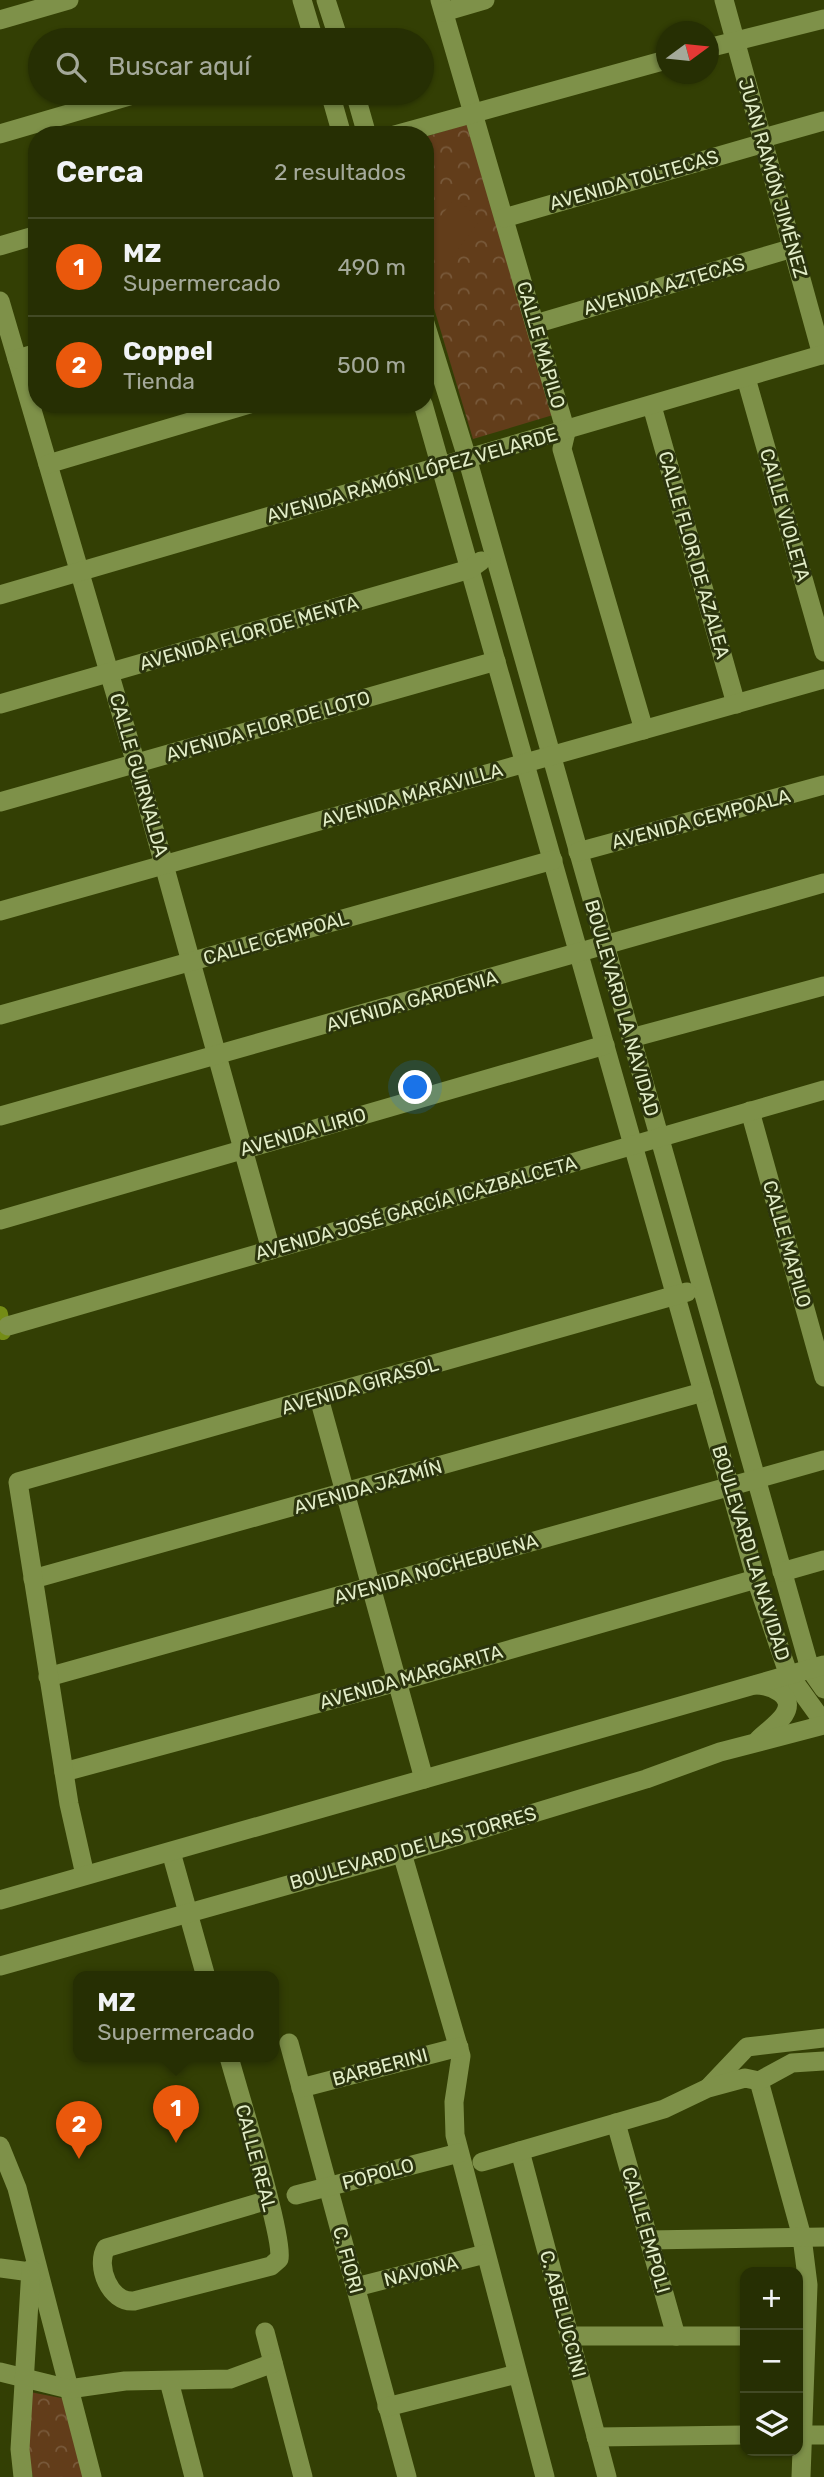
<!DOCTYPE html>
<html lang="es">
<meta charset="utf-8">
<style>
body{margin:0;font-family:Rubik,sans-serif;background:#2e370d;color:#f1f3f6}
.controls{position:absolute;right:21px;bottom:21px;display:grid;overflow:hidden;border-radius:14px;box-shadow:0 2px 5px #0004}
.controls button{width:63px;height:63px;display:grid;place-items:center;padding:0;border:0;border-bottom:2px solid #424a25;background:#262f03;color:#f1f3f6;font:35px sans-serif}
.compass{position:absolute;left:656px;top:21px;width:63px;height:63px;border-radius:50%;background:#262f03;box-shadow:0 2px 5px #0004;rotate:75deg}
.you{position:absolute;left:416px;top:1088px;width:24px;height:24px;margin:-18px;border:5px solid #fff;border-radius:50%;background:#1a73e8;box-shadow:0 0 0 10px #1a73e833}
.badge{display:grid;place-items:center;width:46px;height:46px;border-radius:50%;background:#ea580c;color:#fff;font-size:23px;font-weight:700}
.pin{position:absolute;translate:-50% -58px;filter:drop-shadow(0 2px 4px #0008)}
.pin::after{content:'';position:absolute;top:37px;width:24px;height:21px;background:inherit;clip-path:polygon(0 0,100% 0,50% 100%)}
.popup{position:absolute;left:73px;top:1971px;width:206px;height:91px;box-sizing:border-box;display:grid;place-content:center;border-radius:14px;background:#262f03;filter:drop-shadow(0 2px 5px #0005);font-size:23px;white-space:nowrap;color:#a4a99a}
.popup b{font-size:26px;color:#f1f3f6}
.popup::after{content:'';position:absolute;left:50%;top:100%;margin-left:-14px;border:14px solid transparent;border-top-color:#262f03}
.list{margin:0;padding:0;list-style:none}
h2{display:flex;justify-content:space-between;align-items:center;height:91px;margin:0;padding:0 28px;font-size:30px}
h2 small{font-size:23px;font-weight:400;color:#a4a99a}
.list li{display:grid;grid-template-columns:46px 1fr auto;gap:21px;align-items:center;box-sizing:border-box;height:98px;padding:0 28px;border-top:2px solid #424a25}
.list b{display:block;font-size:26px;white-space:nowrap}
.list p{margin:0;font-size:23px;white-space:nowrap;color:#a4a99a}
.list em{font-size:23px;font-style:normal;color:#a4a99a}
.icon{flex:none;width:38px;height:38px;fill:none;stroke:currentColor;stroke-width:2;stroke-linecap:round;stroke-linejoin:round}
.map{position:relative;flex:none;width:824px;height:2477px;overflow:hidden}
.search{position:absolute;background:#262f03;box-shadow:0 2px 5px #0004;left:28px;top:28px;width:406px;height:77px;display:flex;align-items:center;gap:18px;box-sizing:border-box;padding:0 24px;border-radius:38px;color:#a4a99a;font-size:26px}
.panel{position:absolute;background:#262f03;box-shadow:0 2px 5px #0004;left:28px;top:126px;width:406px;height:287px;border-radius:28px}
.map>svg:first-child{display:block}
.park{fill:url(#park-crowns)}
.pitch{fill:#623d1a}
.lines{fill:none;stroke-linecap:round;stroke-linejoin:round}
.canal{stroke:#748c15;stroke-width:16}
.minor{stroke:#7e9149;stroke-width:19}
.labels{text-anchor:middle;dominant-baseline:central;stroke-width:6;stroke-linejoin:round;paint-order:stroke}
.street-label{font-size:19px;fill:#e2edc8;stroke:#2b340d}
</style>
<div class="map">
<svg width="824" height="2477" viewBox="0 0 824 2477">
<defs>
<pattern id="park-crowns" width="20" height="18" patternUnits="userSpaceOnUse" patternTransform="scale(1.75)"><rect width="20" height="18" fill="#623d1a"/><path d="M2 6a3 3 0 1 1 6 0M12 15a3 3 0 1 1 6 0" fill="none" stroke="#78593a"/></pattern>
</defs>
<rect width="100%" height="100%" fill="#333f04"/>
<g class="park">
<polygon points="467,124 553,415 473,439 425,278 425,137"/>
<polygon points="30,2392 66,2399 87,2477 33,2477 28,2458"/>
</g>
<polygon class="pitch" points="455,198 481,219 446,265 425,247 425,237"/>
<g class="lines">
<polyline class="canal" points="0,1314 3,1332"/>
<g class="minor">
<polyline points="302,0 314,40"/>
<polyline points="326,0 339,40"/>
<polyline points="440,0 566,432 562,449 644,730"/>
<polyline points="724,0 822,355"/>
<polyline points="444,12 485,0"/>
<polyline points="0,20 69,0"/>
<polyline points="708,48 824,19"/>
<polyline points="330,93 342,135"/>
<polyline points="355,93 367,135"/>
<polyline points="0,134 140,93"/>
<polyline points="395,135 666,60"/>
<polyline points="763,138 824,121"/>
<polyline points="504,218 764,143"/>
<polyline points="0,246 37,235"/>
<polyline points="0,301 136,764 271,1250"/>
<polyline points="425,323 468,461 810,1669 824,1689"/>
<polyline points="535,324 793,248"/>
<polyline points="17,359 37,353"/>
<polyline points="746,378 824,652"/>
<polyline points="423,404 756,1579 788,1673 824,1723"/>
<polyline points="652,406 736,704"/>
<polyline points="48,464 250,404"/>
<polyline points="0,595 824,354"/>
<polyline points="0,704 470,569 481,561"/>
<polyline points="0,802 496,661"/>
<polyline points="578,852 824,785"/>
<polyline points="0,911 824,679"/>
<polyline points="0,1015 553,860"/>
<polyline points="631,1038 824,986"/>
<polyline points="750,1111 824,1377"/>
<polyline points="0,1116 824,883"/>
<polyline points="0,1220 605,1045"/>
<polyline points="8,1326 824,1090"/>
<polyline points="319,1398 424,1779"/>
<polyline points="782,1572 824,1560"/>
<polyline points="33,1579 703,1392"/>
<polyline points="48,1677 824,1460"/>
<path d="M755 1685C770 1685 797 1695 784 1715 778 1724 766 1732 758 1740"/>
<polyline points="64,1772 397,1682 756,1579"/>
<polyline points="171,1852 206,1977"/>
<polyline points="402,1853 461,2056 454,2102 455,2135 545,2477"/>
<polyline points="85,1875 69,1804 18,1482 687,1292"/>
<polyline points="0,1900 824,1665"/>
<polyline points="0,1966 402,1853 646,1779 720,1752 824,1725"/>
<polyline points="289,2043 407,2477"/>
<path d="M229 2057C237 2087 285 2241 279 2259L271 2266 134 2301C110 2303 95 2266 106 2248L268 2200"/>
<polyline points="759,2081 802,2237 808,2285 801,2477"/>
<polyline points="709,2087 747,2047 824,2038"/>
<polyline points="301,2088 459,2047"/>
<polyline points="616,2123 676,2336"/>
<polyline points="0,2146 17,2188 92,2477"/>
<polyline points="520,2151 607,2477"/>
<polyline points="482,2162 664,2109 708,2088 745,2078 759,2081 792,2063 824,2061"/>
<polyline points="296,2195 459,2153"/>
<polyline points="649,2240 824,2237"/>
<polyline points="0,2268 38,2273"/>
<polyline points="356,2287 485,2254"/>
<polyline points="265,2332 303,2477"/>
<polyline points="569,2336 745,2336"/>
<polyline points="0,2372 69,2389 125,2381 230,2379 273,2363"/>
<polyline points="169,2381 194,2477"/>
<polyline points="387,2407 517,2374"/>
<polyline points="798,2435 824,2435"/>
<polyline points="596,2437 745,2435"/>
<polyline points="23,2477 20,2449 31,2269"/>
</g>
</g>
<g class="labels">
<g class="street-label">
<text transform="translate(773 178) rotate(74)">JUAN RAMÓN JIMÉNEZ</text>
<text transform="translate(634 180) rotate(-16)">AVENIDA TOLTECAS</text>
<text transform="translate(664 286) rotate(-16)">AVENIDA AZTECAS</text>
<text transform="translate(541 345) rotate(74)">CALLE MAPILO</text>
<text transform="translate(412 475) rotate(-16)">AVENIDA RAMÓN LÓPEZ VELARDE</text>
<text transform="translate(785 515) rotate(74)">CALLE VIOLETA</text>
<text transform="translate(694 555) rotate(74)">CALLE FLOR DE AZALEA</text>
<text transform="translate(249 633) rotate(-16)">AVENIDA FLOR DE MENTA</text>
<text transform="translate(268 726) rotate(-16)">AVENIDA FLOR DE LOTO</text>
<text transform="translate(139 775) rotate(74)">CALLE GUIRNALDA</text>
<text transform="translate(412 795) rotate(-16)">AVENIDA MARAVILLA</text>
<text transform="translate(701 819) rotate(-15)">AVENIDA CEMPOALA</text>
<text transform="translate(276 938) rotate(-16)">CALLE CEMPOAL</text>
<text transform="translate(412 1001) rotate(-16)">AVENIDA GARDENIA</text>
<text transform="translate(622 1008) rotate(74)">BOULEVARD LA NAVIDAD</text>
<text transform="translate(303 1132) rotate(-16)">AVENIDA LIRIO</text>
<text transform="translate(416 1208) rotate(-16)">AVENIDA JOSÉ GARCÍA ICAZBALCETA</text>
<text transform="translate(787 1244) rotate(74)">CALLE MAPILO</text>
<text transform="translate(360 1386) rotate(-16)">AVENIDA GIRASOL</text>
<text transform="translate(368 1487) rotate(-16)">AVENIDA JAZMÍN</text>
<text transform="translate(751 1553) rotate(73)">BOULEVARD LA NAVIDAD</text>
<text transform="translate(436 1569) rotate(-16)">AVENIDA NOCHEBUENA</text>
<text transform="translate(411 1677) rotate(-16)">AVENIDA MARGARITA</text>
<text transform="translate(413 1848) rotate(-16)">BOULEVARD DE LAS TORRES</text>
<text transform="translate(380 2067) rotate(-15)">BARBERINI</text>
<text transform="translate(256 2158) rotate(75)">CALLE REAL</text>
<text transform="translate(378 2174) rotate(-15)">POPOLO</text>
<text transform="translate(646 2230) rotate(74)">CALLE EMPOLI</text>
<text transform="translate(348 2260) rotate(75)">C. FIORI</text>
<text transform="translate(421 2271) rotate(-14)">NAVONA</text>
<text transform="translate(563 2314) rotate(75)">C. ABELUCCINI</text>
</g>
</g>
</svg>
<div class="controls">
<button>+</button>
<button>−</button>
<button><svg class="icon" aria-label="layers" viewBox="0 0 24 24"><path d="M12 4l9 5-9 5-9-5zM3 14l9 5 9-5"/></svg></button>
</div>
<svg class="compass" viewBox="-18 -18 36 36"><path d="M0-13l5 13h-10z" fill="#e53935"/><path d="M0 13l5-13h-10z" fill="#a4a99a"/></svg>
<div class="you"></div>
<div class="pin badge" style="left:176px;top:2143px">1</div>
<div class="popup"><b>MZ</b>Supermercado</div>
<div class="pin badge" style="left:79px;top:2159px">2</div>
<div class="search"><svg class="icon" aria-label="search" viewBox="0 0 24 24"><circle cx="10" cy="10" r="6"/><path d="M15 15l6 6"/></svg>Buscar aquí</div>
<section class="panel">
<h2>Cerca<small>2 resultados</small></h2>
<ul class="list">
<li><span class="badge">1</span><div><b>MZ</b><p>Supermercado</p></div><em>490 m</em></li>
<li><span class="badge">2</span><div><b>Coppel</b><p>Tienda</p></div><em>500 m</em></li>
</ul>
</section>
</div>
